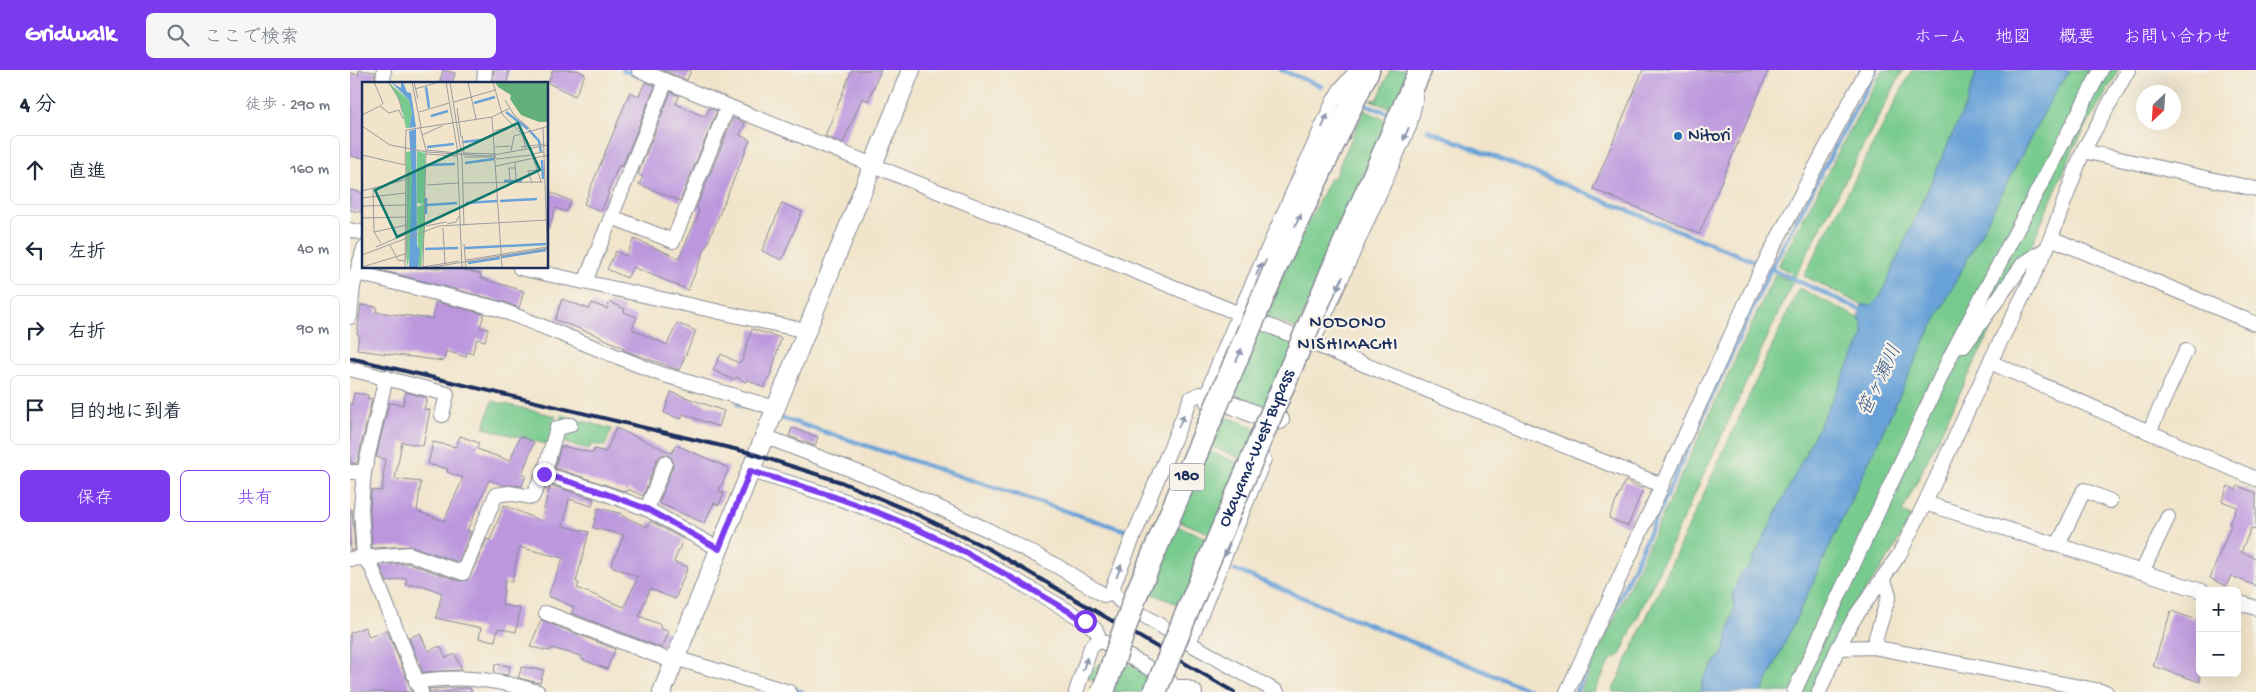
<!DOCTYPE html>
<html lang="ja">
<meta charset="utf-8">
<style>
body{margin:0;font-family:"Gochi Hand","Klee One",sans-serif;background:#f6f6f7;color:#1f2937}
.controls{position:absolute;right:15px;bottom:15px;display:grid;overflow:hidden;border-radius:8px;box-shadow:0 5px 20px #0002}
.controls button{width:45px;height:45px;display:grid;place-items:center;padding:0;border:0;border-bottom:1px solid #e0e1e3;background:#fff;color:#1f2937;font:25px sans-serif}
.compass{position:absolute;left:1786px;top:15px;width:45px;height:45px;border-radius:50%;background:#fff;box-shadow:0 5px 20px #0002;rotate:205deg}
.stop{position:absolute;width:15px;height:15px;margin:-11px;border:4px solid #7c3aed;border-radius:50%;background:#fff}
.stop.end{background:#7c3aed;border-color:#fff;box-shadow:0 1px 5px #0008}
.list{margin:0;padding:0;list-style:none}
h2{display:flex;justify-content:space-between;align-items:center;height:65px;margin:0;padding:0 20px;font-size:21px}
h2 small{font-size:16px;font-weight:400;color:#747a83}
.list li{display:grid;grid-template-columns:32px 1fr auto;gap:15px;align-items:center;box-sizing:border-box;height:70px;margin:0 10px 10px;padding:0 10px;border:1px solid #e0e1e3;border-radius:8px}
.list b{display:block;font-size:19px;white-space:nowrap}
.list em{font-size:16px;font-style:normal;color:#747a83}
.actions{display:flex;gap:10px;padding:15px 20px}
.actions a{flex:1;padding:11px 0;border:1px solid #7c3aed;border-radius:8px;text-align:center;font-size:18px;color:#7c3aed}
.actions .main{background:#7c3aed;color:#fff}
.icon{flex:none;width:28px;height:28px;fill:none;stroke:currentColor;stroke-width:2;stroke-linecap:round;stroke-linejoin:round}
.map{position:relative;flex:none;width:1906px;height:622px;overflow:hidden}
header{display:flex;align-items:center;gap:30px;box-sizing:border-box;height:70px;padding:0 25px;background:#7c3aed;color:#fff}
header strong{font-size:24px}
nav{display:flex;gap:28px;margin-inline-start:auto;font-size:18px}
.search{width:350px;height:45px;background:#f6f6f7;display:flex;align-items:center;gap:12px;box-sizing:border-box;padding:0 18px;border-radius:8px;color:#747a83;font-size:19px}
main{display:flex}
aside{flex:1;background:#fff}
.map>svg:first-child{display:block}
.green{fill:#78cb8e;stroke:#4a7d76;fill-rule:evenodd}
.water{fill:#69a2d8;stroke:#42689b}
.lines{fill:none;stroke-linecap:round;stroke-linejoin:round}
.stream{stroke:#69a2d8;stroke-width:4.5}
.building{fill:#bc97de}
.minor-casing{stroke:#868a94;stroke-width:16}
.tertiary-casing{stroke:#868a94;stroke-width:20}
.trunk-casing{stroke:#868a94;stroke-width:25}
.minor{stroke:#fff;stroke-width:14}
.tertiary{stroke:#fff;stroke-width:18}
.trunk{stroke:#fff;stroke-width:22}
.rail{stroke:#1b2f5e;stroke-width:4}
.trunk-bridge-casing{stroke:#868a94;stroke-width:25;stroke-linecap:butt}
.trunk-bridge{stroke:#fff;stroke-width:22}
.oneway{fill:#8d97ae}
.route{stroke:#7c3aed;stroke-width:6}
.poi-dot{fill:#1f6fb2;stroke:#f7f3e8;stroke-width:2}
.labels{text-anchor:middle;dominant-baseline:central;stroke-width:4.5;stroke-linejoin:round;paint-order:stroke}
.shield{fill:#f7f3e8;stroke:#5d6a87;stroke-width:1}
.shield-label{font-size:16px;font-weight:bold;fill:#1b2f5e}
.poi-label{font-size:18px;fill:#1b2f5e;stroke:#f7f3e8;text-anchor:start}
.street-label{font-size:18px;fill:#1b2f5e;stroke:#f7f3e8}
.neighbourhood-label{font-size:19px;letter-spacing:1px;fill:#1b2f5e;stroke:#f7f3e8}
.water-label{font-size:19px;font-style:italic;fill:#365789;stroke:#f7f3e8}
.inset-river{fill:none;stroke:#69a2d8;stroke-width:2.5}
.inset-road{fill:none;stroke:#9b9c9f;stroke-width:1}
.view{fill:#0f766e;fill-opacity:0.15;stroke:#0f766e;stroke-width:2.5}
.inset-edge{fill:none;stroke:#1b2f5e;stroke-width:2.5}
</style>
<header>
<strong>Gridwalk</strong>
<div class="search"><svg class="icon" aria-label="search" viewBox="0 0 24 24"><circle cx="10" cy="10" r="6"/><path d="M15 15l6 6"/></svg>ここで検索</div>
<nav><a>ホーム</a><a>地図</a><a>概要</a><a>お問い合わせ</a></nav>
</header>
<main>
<aside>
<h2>4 分<small>徒歩 · 290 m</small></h2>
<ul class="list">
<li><svg class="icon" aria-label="ahead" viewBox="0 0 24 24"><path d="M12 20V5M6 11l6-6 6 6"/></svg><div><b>直進</b></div><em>160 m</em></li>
<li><svg class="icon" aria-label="left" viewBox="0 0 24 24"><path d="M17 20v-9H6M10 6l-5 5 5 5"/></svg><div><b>左折</b></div><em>40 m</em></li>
<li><svg class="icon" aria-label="right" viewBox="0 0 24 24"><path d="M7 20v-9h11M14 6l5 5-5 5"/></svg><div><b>右折</b></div><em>90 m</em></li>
<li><svg class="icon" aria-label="arrive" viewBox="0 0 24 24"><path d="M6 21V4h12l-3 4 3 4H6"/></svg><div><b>目的地に到着</b></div></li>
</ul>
<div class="actions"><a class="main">保存</a><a>共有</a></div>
</aside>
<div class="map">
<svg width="1906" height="622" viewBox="0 0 1906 622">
<rect width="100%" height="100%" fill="#f7f3e8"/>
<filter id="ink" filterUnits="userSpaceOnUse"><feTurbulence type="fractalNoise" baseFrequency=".02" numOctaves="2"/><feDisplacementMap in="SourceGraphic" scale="10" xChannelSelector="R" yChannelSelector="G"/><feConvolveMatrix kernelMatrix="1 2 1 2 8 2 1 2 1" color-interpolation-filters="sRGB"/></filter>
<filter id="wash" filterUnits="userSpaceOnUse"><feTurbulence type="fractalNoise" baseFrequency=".0096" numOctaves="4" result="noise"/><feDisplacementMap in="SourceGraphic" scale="20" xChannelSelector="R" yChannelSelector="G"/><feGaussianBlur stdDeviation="1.12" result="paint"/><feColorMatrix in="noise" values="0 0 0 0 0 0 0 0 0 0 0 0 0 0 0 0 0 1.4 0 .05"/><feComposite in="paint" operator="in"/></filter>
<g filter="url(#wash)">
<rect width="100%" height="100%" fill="#f1e4ca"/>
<g class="green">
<polygon points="1040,0 1061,0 1043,40 1021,30 1028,29"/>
<polygon points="1532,0 1553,0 1447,203 1270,585 1260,591 1244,622 1230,622 1425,204 1439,210 1442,203 1428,196"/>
<polygon points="1562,0 1627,0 1616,34 1530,227 1522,236 1512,235 1454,206"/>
<polygon points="1720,0 1769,0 1724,78 1673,194 1552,442 1561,446 1542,483 1500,543 1482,575 1459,622 1412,622 1574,272 1702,27"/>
<polygon points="1014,40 1038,51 947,259 916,246 942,185 980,108 983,110"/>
<polygon points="1449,218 1509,248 1513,256 1513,267 1400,496 1391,503 1383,523 1384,537 1374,581 1354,607 1351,622 1262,622"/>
<polygon points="897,251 954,276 916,337 903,335 879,322"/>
<polygon points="142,331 206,346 199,375 134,358"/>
<polygon points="211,345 262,359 255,376 241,374 240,379 206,371 209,362 223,353 211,350"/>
<path d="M857 345H872L906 358 922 359 845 541 785 517ZM846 370 906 395 905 400 845 375ZM815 445 875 470 874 475 813 450Z"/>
<polygon points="760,583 812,613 811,622 746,622 749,613 735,607"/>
</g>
<polygon class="water" points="1627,0 1720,0 1702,27 1574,272 1412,622 1351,622 1354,607 1374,581 1384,537 1383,523 1391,503 1400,496 1513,267 1513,256 1509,248 1512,235 1522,235 1530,227 1616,34"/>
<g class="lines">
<g class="stream">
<polyline points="273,0 288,6"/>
<polyline points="931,0 971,16"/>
<polyline points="1012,33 1043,45"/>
<polyline points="1078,60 1409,193"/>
<polyline points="1420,198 1515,242"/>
<polyline points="388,334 409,341"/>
<polyline points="432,348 780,462"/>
<polyline points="885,500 1185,622"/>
<polyline points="442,619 452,622"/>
<polyline points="1226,622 1421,198 1526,0"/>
</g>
</g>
<g id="blocks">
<g class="building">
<polygon points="9,0 25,2 24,14 14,14 14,88 0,86 0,3 8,5"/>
<polygon points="93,0 105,3 102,14 89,14"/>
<polygon points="144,0 159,0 157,14 143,14"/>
<polygon points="203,0 227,0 235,4 225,26 198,13"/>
<polygon points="312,0 341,0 337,10"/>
<polygon points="502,0 531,0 518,31 512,28 493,73 475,66"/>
<polygon points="1293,0 1419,0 1349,164 1243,119"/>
<polygon points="295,12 305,16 272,97 269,95 257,123 259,124 251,141 234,134 280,22 289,26"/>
<polygon points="321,22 329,26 326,34 355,47 359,38 367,41 330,131 289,114 293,107 288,104"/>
<polygon points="383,48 395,53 390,65 400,70 338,220 283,197 277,208 257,199 266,181 276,186 284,169 329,188 347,148 349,139 346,138"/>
<polygon points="0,120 14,123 14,143 0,140"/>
<polygon points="198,121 221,131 216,142 206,138 198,159"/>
<polygon points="432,133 452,142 432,190 412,181"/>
<polygon points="31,198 107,198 131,204 130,208 174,221 169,238 151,231 30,200"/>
<polygon points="212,229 239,239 242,233 257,239 260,232 275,239 274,242 287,247 282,259 317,275 327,253 346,261 329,300 273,280 274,278 244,264 205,250"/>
<polygon points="86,232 134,244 130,257 138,259 135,271 127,269 122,284 117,282 116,287 96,281 94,291 7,280 9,265 7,264 11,235 27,237 26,242 83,249"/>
<polygon points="402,259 431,268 422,301 414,318 397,309 396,312 386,307 384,310 363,300 371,284 389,293 392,291"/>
<polygon points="56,322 77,328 74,339 80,340 73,376 52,372 45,409 71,412 67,441 94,451 113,408 97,402 98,399 78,394 83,372 106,377 110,366 129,373 127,379 160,391 170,366 184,372 172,404 176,405 172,416 153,415 139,410 117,461 121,462 108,492 62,476 22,478 20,438 21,420 32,421 35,389 26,387 39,333 53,335"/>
<polygon points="321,322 374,341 369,357 333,344 331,349 314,343"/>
<polygon points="4,323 18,325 17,328 22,329 7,393 0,393 0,333 2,334"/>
<polygon points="266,358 322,383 326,375 379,398 369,421 374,423 369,435 364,433 354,453 309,433 323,396 322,388 318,385 313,384 307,389 293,426 278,419 277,422 205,398 211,376 243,383 244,379 256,382"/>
<polygon points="442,358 468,367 465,376 439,366"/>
<polygon points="1275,411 1293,419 1278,456 1259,448"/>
<polygon points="200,415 244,429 242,436 219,429 213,456 239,462 226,512 229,513 227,518 274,537 288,507 261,496 274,465 243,458 248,438 273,444 272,446 298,457 300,451 333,469 324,492 338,497 325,529 300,519 289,546 311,555 310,558 319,562 312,578 221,543 224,537 198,526 213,488 169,477 162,512 155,510 152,535 170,538 166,562 148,558 145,571 129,568 131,558 86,548 92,523 72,515 56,515 56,508 37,512 30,495 58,493 110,511 118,510 137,469 140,470 154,435 191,451"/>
<polygon points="1878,416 1886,420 1888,416 1906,423 1906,460 1901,458 1891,482 1906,488 1906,516 1881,506 1876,516 1860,508 1881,455 1879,454 1887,437 1872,431"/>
<polygon points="0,440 2,440 5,480 0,480"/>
<polygon points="1821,541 1850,551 1850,612 1803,596"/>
<polygon points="191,550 265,579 257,599 231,589 232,586 201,578 200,581 180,577"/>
<polygon points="15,557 19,567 37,560 62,622 0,622 0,563"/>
<polygon points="70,563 78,581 90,576 96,588 105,584 112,600 73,602 59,568"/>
<polygon points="145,594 160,596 158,605 144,603"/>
<polygon points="172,597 194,600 190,613 168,608"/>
<polygon points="98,618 120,618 122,622 80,622 79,619"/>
</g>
</g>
</g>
<g filter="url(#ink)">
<use href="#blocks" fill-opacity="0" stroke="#868a94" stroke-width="1"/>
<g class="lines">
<defs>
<g id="minor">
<polyline points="289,0 1311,415"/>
<polyline points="33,14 34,0"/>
<polyline points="134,14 135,0"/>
<polyline points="1733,81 1906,119"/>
<polyline points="262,147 323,171 378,36"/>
<polyline points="0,160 14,163"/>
<polyline points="1701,168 1906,254"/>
<polyline points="170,198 457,261"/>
<polyline points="7,203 149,239 308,303 425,338"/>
<polyline points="235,212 316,11"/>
<polyline points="0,215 3,216 14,178"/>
<polyline points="0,247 3,216"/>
<polyline points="966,265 1059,57 1066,28"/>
<polyline points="1614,276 1673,194 1696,179"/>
<polyline points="1640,292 1906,409"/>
<polyline points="0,299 97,324 92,345"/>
<polyline points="36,307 14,402 11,438 14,488 22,498 71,622"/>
<polyline points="860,325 850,324 841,328 763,516 764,524 770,531 839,573 914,389"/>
<polyline points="857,332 862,310 889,244 984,30 990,20 1007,0"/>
<polyline points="1799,362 1836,281"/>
<polyline points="414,366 528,410 638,460 707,496 754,525 764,524"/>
<path d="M400 401C462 419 524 438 582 466 635 491 685 521 735 551L746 560 750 570 818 609 821 613 820 622"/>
<polyline points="0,402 14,402"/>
<polyline points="194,404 246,420 297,439 369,479"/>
<polyline points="1575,433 1852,521"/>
<polyline points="297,439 315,393"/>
<polyline points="1708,475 1734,420 1760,431"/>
<polyline points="0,489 59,484 113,503 146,425 159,423 182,427 194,404 207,358 220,355"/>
<polyline points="1792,502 1818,447"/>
<polyline points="1887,532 1906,538"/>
<polyline points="196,543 324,592"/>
<polyline points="839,573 927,622"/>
<polyline points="1523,577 1539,525 1533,508"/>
<polyline points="1488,578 1523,577 1756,622"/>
<polyline points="325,588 439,622"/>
<path d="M66 612C111 605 145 609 188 622"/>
<polyline points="822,617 836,617 845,622"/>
<polyline points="726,622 741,577 750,570"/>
<polyline points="1217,622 1411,200 1517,0"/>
<polyline points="1444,622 1600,287 1751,0"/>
<polyline points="1469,622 1488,578 1505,547 1549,485 1575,433 1640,292 1697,178 1733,81 1778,0"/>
</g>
<g id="tertiary">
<polyline points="860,325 911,347 930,350"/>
<polyline points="312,622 561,0"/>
</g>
<g id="trunk">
<polyline points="927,194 1018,0"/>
<polyline points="976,215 1070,0"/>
</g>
</defs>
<use href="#minor" class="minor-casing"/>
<use href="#tertiary" class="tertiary-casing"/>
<use href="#trunk" class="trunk-casing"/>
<use href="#minor" class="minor"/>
<use href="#tertiary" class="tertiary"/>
<use href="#trunk" class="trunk"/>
<polyline class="rail" points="0,288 397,382 491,412 564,443 639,479 884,622"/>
<defs>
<g id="trunk-bridge">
<polyline points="753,622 786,525 927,194"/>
<path id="s1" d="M805 622 835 547 976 215"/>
</g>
</defs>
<use href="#trunk-bridge" class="trunk-bridge-casing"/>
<use href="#trunk-bridge" class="trunk-bridge"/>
</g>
<defs><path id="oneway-solid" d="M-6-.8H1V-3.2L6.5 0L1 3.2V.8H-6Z" transform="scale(1.25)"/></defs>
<g class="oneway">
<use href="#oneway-solid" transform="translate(975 51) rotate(-66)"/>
<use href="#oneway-solid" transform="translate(1056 64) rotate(113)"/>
<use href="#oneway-solid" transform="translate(948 150) rotate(-65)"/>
<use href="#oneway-solid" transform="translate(909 199) rotate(-66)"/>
<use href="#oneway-solid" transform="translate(990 213) rotate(114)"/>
<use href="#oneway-solid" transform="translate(889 285) rotate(-67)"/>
<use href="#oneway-solid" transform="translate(831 351) rotate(-67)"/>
<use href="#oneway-solid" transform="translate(877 480) rotate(112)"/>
<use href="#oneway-solid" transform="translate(769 501) rotate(-69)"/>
<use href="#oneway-solid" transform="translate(735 594) rotate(-72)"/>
</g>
</g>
<g class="lines" filter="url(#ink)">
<path class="route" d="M194 404 246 420 297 439 369 479 400 401C462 419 524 438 582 466 635 491 685 521 735 551"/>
</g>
<circle class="poi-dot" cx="1328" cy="66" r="5"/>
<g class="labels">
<rect class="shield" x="819.5" y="393.5" width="35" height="27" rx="4"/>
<g class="shield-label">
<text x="837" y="407">180</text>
</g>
<g class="poi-label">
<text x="1338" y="66">Nitori</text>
</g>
<g class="street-label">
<text stroke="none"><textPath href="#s1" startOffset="264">Okayama-West Bypass</textPath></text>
</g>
<g class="neighbourhood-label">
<text x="998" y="253">NODONO<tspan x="998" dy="22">NISHIMACHI</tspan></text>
</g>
<g class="water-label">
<text transform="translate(1531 311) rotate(-65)">笹ヶ瀬川</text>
</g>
</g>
<g transform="translate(12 12)">
<rect width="186" height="186" fill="#f1e4ca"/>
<path d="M26 0 47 18 50 31 47 46H44L38 20ZM50 69V164L45 186 44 70ZM55 69 63 71V146L59 186 56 183 55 125 62 122 55 121Z" fill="#78cb8e"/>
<path d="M133 0H186V40H177L159 33 148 17 149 13 136 5Z" fill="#62af79"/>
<path d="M29 0 39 6V0H41L45 10 49 11 54 45 47 46 50 31 47 18ZM54 47 55 164 58 168 56 186H47L50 93 47 49Z" fill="#69a2d8"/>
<path class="inset-river" d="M64 5 67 26M112 21 133 15M144 30 166 47M69 34 86 29M167 48 177 59 179 70M101 60 119 58M65 65 92 62M180 78 181 97M103 81 132 77M65 83 93 82M142 99H160M138 119 175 117M104 121 135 119M65 123 95 121M64 132V116M103 166 184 162M63 167 96 166M140 175 184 168M106 181 138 176"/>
<path class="inset-road" d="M12 0 21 21 19 23M26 0 36 14 40 29M50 0 59 45M52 0 56 17M84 0 95 65 100 186M88 0 100 76 102 144M106 0 114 37M131 0 140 32 160 52 164 66M53 7 77 0M143 18 152 33 168 47M92 20 133 8M95 26 99 55M57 30 87 21M0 33 18 24 27 31 37 28 41 37M130 35 148 26M0 44 28 63 65 70 126 74 187 63M58 45 64 68M181 45 186 186M132 49 151 44M60 53 80 44M100 54 102 71M133 65 149 64M159 65 183 62M149 69 152 54 187 44M95 71 64 68 61 185 97 179M101 71 134 72M64 72 95 74M0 73 43 83 44 48 130 35 140 186M102 75H134M134 77 170 73M153 80 154 98M134 84 187 73M148 99 147 86H153M179 100 170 72 182 70M101 101 181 100M170 101 166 89 175 88M65 103 96 101M11 106 12 150 19 161M0 109 46 97M0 116 44 111M0 124 44 123M0 136 43 135M85 142 94 140 97 134M64 144 84 140M81 146 83 182M12 150 45 143M102 162 104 186M28 163 36 178 43 179M14 165 44 152M0 173 77 144 187 138M44 178 47 87M104 178 185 165M0 185 43 172M43 186 44 82M65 186 187 166"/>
<path class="view" d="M156 41 178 88 35 155 13 108Z"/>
<rect width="186" height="186" class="inset-edge"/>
</g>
</svg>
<div class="controls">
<button>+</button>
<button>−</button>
</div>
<svg class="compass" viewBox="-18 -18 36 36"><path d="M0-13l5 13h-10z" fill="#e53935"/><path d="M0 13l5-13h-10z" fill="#747a83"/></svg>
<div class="stop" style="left:735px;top:551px"></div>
<div class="stop end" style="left:194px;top:404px"></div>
</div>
</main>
